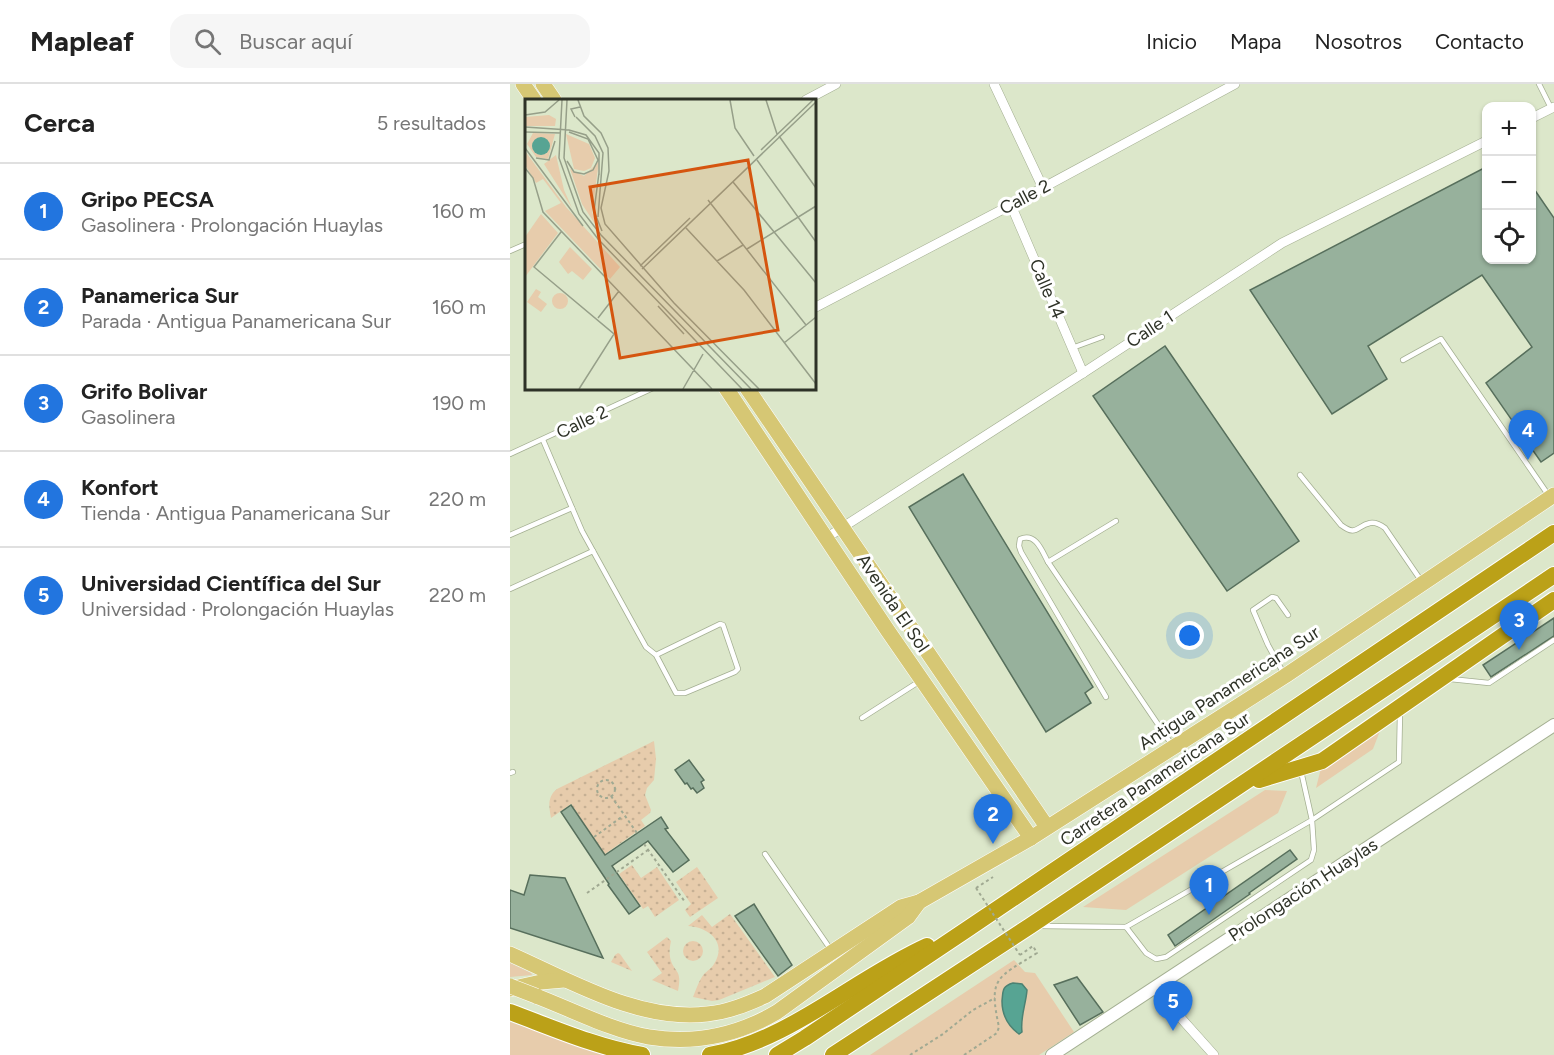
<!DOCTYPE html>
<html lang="es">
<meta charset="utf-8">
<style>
body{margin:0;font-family:Figtree,sans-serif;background:#f6f6f6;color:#222}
.controls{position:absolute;right:18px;top:18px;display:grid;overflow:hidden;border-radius:12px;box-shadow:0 2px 4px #0004}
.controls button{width:54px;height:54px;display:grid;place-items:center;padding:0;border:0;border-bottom:2px solid #e0e0e0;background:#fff;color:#222;font:30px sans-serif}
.you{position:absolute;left:680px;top:552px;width:21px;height:21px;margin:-15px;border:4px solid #fff;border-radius:50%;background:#1a73e8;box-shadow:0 0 0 9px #1a73e833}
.badge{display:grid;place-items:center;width:39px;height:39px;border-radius:50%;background:#2275df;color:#fff;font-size:20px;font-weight:700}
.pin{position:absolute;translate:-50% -50px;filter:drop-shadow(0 2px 3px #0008)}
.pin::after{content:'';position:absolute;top:32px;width:21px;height:18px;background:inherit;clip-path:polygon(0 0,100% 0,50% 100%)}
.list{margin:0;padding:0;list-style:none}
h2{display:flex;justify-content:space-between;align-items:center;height:78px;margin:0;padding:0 24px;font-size:26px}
h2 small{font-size:20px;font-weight:400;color:#767676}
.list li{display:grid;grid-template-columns:39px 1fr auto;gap:18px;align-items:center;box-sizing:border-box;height:96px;padding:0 24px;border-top:2px solid #e0e0e0}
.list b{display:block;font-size:22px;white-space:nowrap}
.list p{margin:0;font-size:20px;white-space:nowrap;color:#767676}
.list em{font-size:20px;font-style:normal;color:#767676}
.icon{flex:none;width:33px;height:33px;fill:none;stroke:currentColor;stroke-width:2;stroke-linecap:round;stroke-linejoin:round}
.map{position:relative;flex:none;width:1044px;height:971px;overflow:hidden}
header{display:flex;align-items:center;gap:36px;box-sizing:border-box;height:84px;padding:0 30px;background:#fff;border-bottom:2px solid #e0e0e0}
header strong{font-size:28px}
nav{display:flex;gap:33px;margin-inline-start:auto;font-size:21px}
.search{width:420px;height:54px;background:#f6f6f6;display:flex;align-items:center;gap:15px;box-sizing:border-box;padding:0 21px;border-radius:18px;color:#767676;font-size:22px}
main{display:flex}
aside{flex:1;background:#fff}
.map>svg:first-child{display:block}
.grass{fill:#e7ccac}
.garden{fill:url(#garden-dots)}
.water{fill:#57a493;stroke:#4b8273;stroke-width:1.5}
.building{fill:#97b19c;stroke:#576f5c;stroke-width:1.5}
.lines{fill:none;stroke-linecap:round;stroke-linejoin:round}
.service-casing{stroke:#a4af92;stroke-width:6}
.minor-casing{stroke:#a4af92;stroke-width:10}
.tertiary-casing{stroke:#a4af92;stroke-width:14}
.primary-casing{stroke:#fff;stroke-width:16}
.motorway-casing{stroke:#fff;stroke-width:18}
.path{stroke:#a0a992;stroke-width:2;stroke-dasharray:3 3;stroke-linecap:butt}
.service{stroke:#fff;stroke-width:4.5}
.minor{stroke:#fff;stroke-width:9}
.tertiary{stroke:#fff;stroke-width:12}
.primary{stroke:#d6c774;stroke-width:15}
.motorway{stroke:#bba118;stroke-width:16}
.primary-bridge-casing{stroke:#fff;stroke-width:16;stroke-linecap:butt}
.path-bridge{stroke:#a0a992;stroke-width:2;stroke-dasharray:3 3;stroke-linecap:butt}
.primary-bridge{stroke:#d6c774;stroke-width:15}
.labels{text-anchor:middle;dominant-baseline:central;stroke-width:6;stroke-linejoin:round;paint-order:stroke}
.street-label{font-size:18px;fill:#2e3227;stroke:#fff}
.inset-road{fill:none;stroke:#969f89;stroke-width:1.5}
.view{fill:#d5550f;fill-opacity:0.15;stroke:#d5550f;stroke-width:3}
.inset-edge{fill:none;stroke:#2e3227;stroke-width:3}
</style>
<header>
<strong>Mapleaf</strong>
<div class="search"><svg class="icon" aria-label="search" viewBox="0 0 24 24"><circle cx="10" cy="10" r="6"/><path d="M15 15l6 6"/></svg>Buscar aquí</div>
<nav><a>Inicio</a><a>Mapa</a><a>Nosotros</a><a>Contacto</a></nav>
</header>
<main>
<aside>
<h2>Cerca<small>5 resultados</small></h2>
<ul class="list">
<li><span class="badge">1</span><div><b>Gripo PECSA</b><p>Gasolinera · Prolongación Huaylas</p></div><em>160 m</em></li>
<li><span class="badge">2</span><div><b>Panamerica Sur</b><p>Parada · Antigua Panamericana Sur</p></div><em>160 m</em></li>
<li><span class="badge">3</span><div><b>Grifo Bolivar</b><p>Gasolinera</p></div><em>190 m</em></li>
<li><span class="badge">4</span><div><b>Konfort</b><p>Tienda · Antigua Panamericana Sur</p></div><em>220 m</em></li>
<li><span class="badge">5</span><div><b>Universidad Científica del Sur</b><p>Universidad · Prolongación Huaylas</p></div><em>220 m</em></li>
</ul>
</aside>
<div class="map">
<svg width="1044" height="971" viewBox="0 0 1044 971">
<defs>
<pattern id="garden-dots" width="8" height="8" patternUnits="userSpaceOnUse" patternTransform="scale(1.5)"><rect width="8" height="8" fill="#e7ccac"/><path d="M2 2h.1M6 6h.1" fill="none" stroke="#c6b094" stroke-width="1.8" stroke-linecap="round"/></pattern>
</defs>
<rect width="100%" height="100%" fill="#dce7ca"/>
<g class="grass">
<polygon points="873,639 863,665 806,704 811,684"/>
<polygon points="755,706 777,707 768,729 616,826 573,823"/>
<polygon points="504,876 515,888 525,889 564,948 529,971 360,971"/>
<polygon points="0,879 21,889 22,891 0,893"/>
<polygon points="0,938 86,967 99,971 0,971"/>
</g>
<g class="garden">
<path d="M144 657 146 675 144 696 137 704 135 711 141 726 140 729 131 736 135 742 95 770 61 720 41 734C39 722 37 713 47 705Z"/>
<polygon points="122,781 131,794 147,783 169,816 145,833 138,822 133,825 109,790"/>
<polygon points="187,783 208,814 180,833 175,826 181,820 166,798"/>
<path d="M220 830 265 893 209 916 202 917 183 913C186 906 189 896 194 890 197 887 201 885 204 880 218 858 198 843 178 842L192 831 202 843Z"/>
<path d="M157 853 161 857C160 862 159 867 160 873 163 889 173 884 168 907L142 896 152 889 137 868Z"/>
<circle cx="183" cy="867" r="10"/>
<polygon points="108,869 110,870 122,887 101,878 105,871"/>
</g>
<path class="water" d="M503 899 512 900 517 906C516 920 510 933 512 948L509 950C498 942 492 930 492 917 493 907 492 902 503 899Z"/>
<g class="building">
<polygon points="976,83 976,176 1022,176 1022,102 1044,134 1044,369 1031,378 976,299 1022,263 972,191 858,262 877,295 822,330 740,206"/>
<polygon points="655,262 789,457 717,507 583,312"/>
<polygon points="453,390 583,603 575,609 581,619 536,648 399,423"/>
<polygon points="1044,534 1044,552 981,593 973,581"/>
<polygon points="179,676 194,696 191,698 194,704 187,709 183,704 181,705 177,699 175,700 165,686"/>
<polygon points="61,721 95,771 151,733 158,744 155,745 179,776 163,788 138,757 102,782 130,822 119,830 98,801 99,800 51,728"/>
<polygon points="780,766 787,775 739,809 740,810 665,862 658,851"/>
<polygon points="20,791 55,794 93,874 0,844 0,806 14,811"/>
<polygon points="244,820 282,881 268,892 225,832"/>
<polygon points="567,893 593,928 570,941 544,901"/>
</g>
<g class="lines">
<defs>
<g id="service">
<polyline points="1029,0 1041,24"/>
<polyline points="0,167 16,160"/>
<polyline points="562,264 592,253"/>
<polyline points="893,276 931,255 1039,412"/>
<polyline points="33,356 72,447 136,563 146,571 166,609 175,609 225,588 228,585 213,541 210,540 146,571"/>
<polyline points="0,370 143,304"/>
<path d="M790 391 831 441C847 453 846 442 860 439 866 438 871 441 875 444L912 498"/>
<polyline points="606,437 538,478 662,661"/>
<polyline points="0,451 62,424"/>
<path d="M538 478C532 467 526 448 510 455L509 462 511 468 596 613"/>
<polyline points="0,505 83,467"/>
<polyline points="774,590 758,561 743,526 762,513 766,514 778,531"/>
<polyline points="940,595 979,599 1044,556"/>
<polyline points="352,634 410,597"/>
<polyline points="0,689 3,688"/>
<polyline points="255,770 321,866"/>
<polyline points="529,842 616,843 802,736 791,687"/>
<polyline points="616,843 636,869 646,875 656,873 801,776 804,766 802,736 889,678 890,629"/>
</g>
<g id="minor">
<polyline points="484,0 533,104"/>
<polyline points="296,16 326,0"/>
<polyline points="1022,34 1044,23"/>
<polyline points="501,121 573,289"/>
<polyline points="304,224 501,121 725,0"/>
<polyline points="316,454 573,289 772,159 976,57"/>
<polyline points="644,904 704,971"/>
</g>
<polyline id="tertiary" points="542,971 1044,641"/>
<g id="primary">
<polyline points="13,0 24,16"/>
<polyline points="33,0 44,16"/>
<polyline points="216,304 378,547 521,754"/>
<polyline points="237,304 537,743"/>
<path d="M0 870C61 897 129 938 197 930 218 928 237 920 255 912L391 823 409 818 521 754 775 592 1044 411"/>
<polyline points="0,905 31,898 54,896"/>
<path d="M26 912C60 925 103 947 139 953 184 960 228 951 267 928L398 833 409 818"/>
</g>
<g id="motorway">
<polyline points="749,696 812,677 1044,516"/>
<path d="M0 928C43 944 86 963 132 971"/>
<path d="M200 971C279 957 344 895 417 862"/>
<polyline points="267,971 295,954 456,846 1044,449"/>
<polyline points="323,971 520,842 1044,491"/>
</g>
</defs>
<use href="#service" class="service-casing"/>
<use href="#minor" class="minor-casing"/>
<use href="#tertiary" class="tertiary-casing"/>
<use href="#primary" class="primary-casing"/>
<use href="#motorway" class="motorway-casing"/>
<g class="path">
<circle cx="96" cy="705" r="9"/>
<polyline points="101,712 127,749"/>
<polyline points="84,753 113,732"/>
<polyline points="134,760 175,818"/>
<polyline points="466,804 483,793"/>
<polyline points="77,809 138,766"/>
<polyline points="400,971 433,950 463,926 485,914"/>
<path d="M454 971 487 949 489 943C478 893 487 894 527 869L523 862 510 871"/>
</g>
<use href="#service" class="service"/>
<use href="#minor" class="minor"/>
<use href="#tertiary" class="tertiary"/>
<use href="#primary" class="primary"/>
<use href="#motorway" class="motorway"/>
<defs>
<polyline id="primary-bridge" points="0,902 26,912"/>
</defs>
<use href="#primary-bridge" class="primary-bridge-casing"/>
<polyline class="path-bridge" points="466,804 510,871"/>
<use href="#primary-bridge" class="primary-bridge"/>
</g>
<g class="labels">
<g class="street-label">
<text transform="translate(515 113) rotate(-28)">Calle 2</text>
<text transform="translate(537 205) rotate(67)">Calle 14</text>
<text transform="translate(640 245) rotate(-33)">Calle 1</text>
<text transform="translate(72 338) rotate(-25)">Calle 2</text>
<text transform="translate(383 519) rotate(56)">Avenida El Sol</text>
<text transform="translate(719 604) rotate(-33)">Antigua Panamericana Sur</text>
<text transform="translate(645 695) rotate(-34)">Carretera Panamericana Sur</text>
<text transform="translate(793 806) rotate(-33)">Prolongación Huaylas</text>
</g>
</g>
<g transform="translate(15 15)">
<rect width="291" height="291" fill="#dce7ca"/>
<path d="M24 16 31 20 30 27H0V18ZM8 34 30 35 23 60 11 58 2 45ZM41 35 64 45 70 59 66 69 59 72 49 70ZM0 52 41 108 95 168 85 180 20 112 36 104 18 80 11 84 0 66ZM31 56 39 91 47 109 19 65ZM74 62 67 113 74 131 57 105 45 70 59 77ZM16 115 33 134 0 178V138ZM45 148 67 170 58 181 47 172 43 175 34 163ZM11 190 16 193 13 198 22 205 16 213 2 203ZM27 202a8 8 0 1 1 16 0a8 8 0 1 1-16 0Z" fill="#e7ccac"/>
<path d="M7 47a9 9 0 1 1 18 0a9 9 0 1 1-18 0Z" fill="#57a493"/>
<path class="inset-road" d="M37 1 34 59 54 115 73 140 217 290M42 1 39 59 58 113 76 136 226 290M53 1 59 17 76 34 83 49 84 72 76 109 80 125 149 204 234 290M205 1 210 29 229 57M241 1 252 35M0 16 20 13 34 1M50 18 46 10 55 8M51 18 70 37 78 54 73 118M0 28 44 31 61 36 74 54V76M0 33 36 34M254 37 291 89M0 49 58 127M236 51 288 1M11 59 24 61 30 42M232 61 291 143M42 62 49 73 59 75 68 71 73 61 63 40 44 33M0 69 8 79 18 113 187 290M74 74 69 112 77 132M208 83 291 184M183 101 281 226M161 129 219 191 291 285M36 133 9 168 89 235 54 290M222 150 291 107M192 162 218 146M115 167 165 119M117 170 291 3M133 207 159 235M73 219 94 192M259 244 291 218M158 290 178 255"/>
<path class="view" d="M223 61 253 231 95 259 65 88Z"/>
<rect width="291" height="291" class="inset-edge"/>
</g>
</svg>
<div class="controls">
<button>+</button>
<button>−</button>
<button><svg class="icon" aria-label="locate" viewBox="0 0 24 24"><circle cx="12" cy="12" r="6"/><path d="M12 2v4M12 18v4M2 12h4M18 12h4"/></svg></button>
</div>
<div class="you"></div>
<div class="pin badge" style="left:699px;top:831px">1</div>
<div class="pin badge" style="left:483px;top:760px">2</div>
<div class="pin badge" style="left:1009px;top:566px">3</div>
<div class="pin badge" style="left:1018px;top:376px">4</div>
<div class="pin badge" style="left:663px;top:947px">5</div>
</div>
</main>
